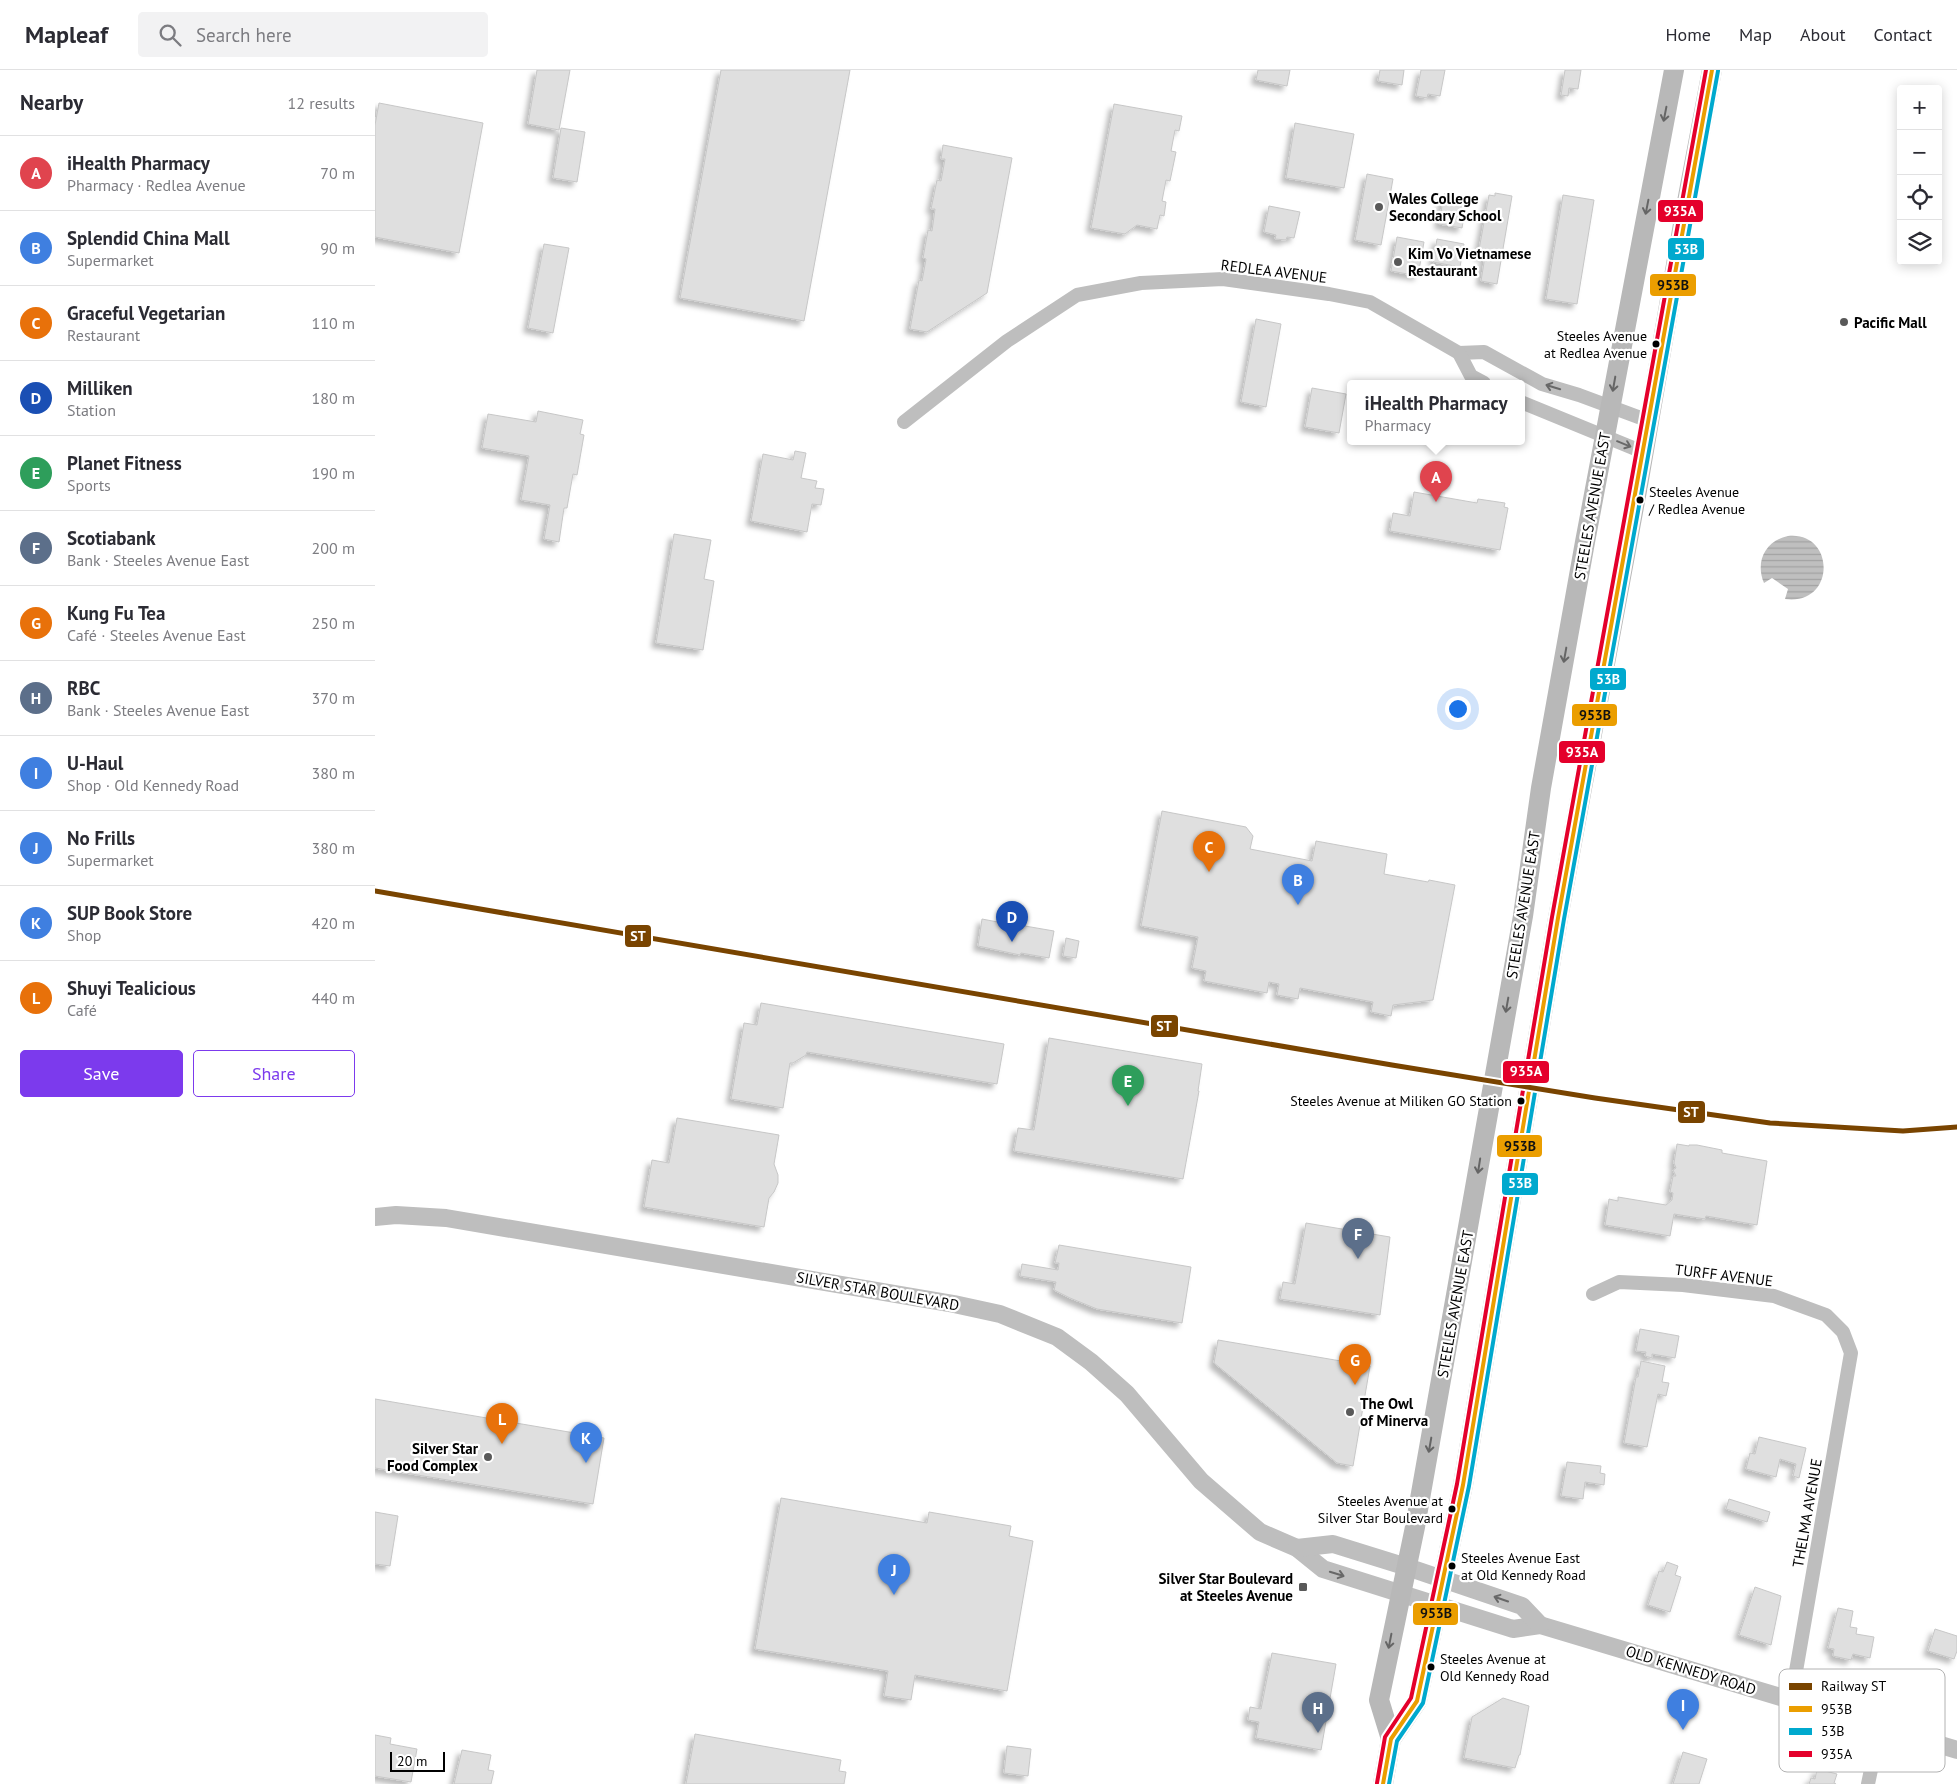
<!DOCTYPE html>
<meta charset="utf-8">
<style>
body{margin:0;font-family:"PT Sans",sans-serif;background:#f2f2f3;color:#2b2b33}
.controls{position:absolute;right:15px;top:15px;display:grid;overflow:hidden;border-radius:5px;box-shadow:0 2px 12px #0003}
.controls button{width:45px;height:45px;display:grid;place-items:center;padding:0;border:0;border-bottom:1px solid #e1e1e2;background:#fff;color:#2b2b33;font:25px sans-serif}
.scale{position:absolute;left:15px;bottom:12px;width:55px;box-sizing:border-box;padding-left:5px;border:2px solid #000;border-top:0;font-size:14px;line-height:18px;white-space:nowrap;color:#000;-webkit-text-stroke:4px #fff;paint-order:stroke}
.you{position:absolute;left:1082px;top:638px;width:18px;height:18px;margin:-12px;border:4px solid #fff;border-radius:50%;background:#1a73e8;box-shadow:0 0 0 8px #1a73e833}
.badge{display:grid;place-items:center;width:32px;height:32px;border-radius:50%;background:#7c3aed;color:#fff;font-size:16px;font-weight:700}
.pin{position:absolute;translate:-50% -41px;filter:drop-shadow(0 1px 2px #0008)}
.pin::after{content:'';position:absolute;top:26px;width:18px;height:15px;background:inherit;clip-path:polygon(0 0,100% 0,50% 100%)}
.popup{position:absolute;left:972px;top:310px;width:178px;height:65px;box-sizing:border-box;display:grid;place-content:center;border-radius:5px;background:#fff;filter:drop-shadow(0 1px 4px #0005);font-size:16px;white-space:nowrap;color:#7c7c81}
.popup b{font-size:19px;color:#2b2b33}
.popup::after{content:'';position:absolute;left:50%;top:100%;margin-left:-10px;border:10px solid transparent;border-top-color:#fff}
.list{margin:0;padding:0;list-style:none}
h2{display:flex;justify-content:space-between;align-items:center;height:65px;margin:0;padding:0 20px;font-size:21px}
h2 small{font-size:16px;font-weight:400;color:#7c7c81}
.list li{display:grid;grid-template-columns:32px 1fr auto;gap:15px;align-items:center;box-sizing:border-box;height:75px;padding:0 20px;border-top:1px solid #e1e1e2}
.list b{display:block;font-size:19px;white-space:nowrap}
.list p{margin:0;font-size:16px;white-space:nowrap;color:#7c7c81}
.list em{font-size:16px;font-style:normal;color:#7c7c81}
.actions{display:flex;gap:10px;padding:15px 20px}
.actions a{flex:1;padding:11px 0;border:1px solid #7c3aed;border-radius:5px;text-align:center;font-size:18px;color:#7c3aed}
.actions .main{background:#7c3aed;color:#fff}
.icon{flex:none;width:28px;height:28px;fill:none;stroke:currentColor;stroke-width:2;stroke-linecap:round;stroke-linejoin:round}
.map{position:relative;flex:none;width:1582px;height:1714px;overflow:hidden}
header{display:flex;align-items:center;gap:30px;box-sizing:border-box;height:70px;padding:0 25px;background:#fff;border-bottom:1px solid #e1e1e2}
header strong{font-size:24px}
nav{display:flex;gap:28px;margin-inline-start:auto;font-size:18px}
.search{width:350px;height:45px;background:#f2f2f3;display:flex;align-items:center;gap:12px;box-sizing:border-box;padding:0 18px;border-radius:5px;color:#7c7c81;font-size:19px}
main{display:flex}
aside{flex:1;background:#fff}
.map>svg:first-child{display:block}
.water{fill:url(#water-rules)}
.building{fill:#dfdfdf;stroke:#c7c7c7;filter:url(#shadow)}
.lines{fill:none;stroke-linecap:round;stroke-linejoin:round}
.minor{stroke:#bebebe;stroke-width:14}
.tertiary{stroke:#bebebe;stroke-width:18}
.secondary{stroke:#b8b8b8;stroke-width:20}
.bus-1-casing{stroke:#fff;stroke-width:8}
.bus-2-casing{stroke:#fff;stroke-width:8}
.bus-3-casing{stroke:#fff;stroke-width:8}
.bus-1{stroke:#eb9e00;stroke-width:4}
.bus-2{stroke:#00a9ce;stroke-width:4}
.bus-3{stroke:#e4002b;stroke-width:4}
.rail-1-casing{stroke:#fff;stroke-width:9}
.rail-1{stroke:#794400;stroke-width:5}
.oneway{stroke:#656565}
.oneway2{stroke:#686868}
.poi-dot{fill:#595959;stroke:#fff;stroke-width:2}
.bus-dot{fill:#000;stroke:#fff;stroke-width:2}
.labels{text-anchor:middle;dominant-baseline:central;stroke-width:4.5;stroke-linejoin:round;paint-order:stroke}
.bus-label{font-size:14px;fill:#000;stroke:#fff;text-anchor:end}
.poi-label{font-size:15px;font-weight:bold;fill:#000;stroke:#fff;text-anchor:start}
.street-label{font-size:15px;fill:#000;stroke:#fff}
.key{fill:#fff;stroke:#b2b2b2;stroke-width:1}
.key-label{font-size:14px;fill:#000}
.line-badge{stroke:#fff;stroke-width:2}
.badge-label{font-size:14px;text-anchor:middle;font-weight:bold;fill:#fff}
.pale-badge-label{font-size:14px;text-anchor:middle;font-weight:bold;fill:#111}
</style>
<header>
<strong>Mapleaf</strong>
<div class="search"><svg class="icon" aria-label="search" viewBox="0 0 24 24"><circle cx="10" cy="10" r="6"/><path d="M15 15l6 6"/></svg>Search here</div>
<nav><a>Home</a><a>Map</a><a>About</a><a>Contact</a></nav>
</header>
<main>
<aside>
<h2>Nearby<small>12 results</small></h2>
<ul class="list">
<li><span class="badge" style="background:#e0444e">A</span><div><b>iHealth Pharmacy</b><p>Pharmacy · Redlea Avenue</p></div><em>70 m</em></li>
<li><span class="badge" style="background:#3f7fe0">B</span><div><b>Splendid China Mall</b><p>Supermarket</p></div><em>90 m</em></li>
<li><span class="badge" style="background:#e8710a">C</span><div><b>Graceful Vegetarian</b><p>Restaurant</p></div><em>110 m</em></li>
<li><span class="badge" style="background:#1a4fb4">D</span><div><b>Milliken</b><p>Station</p></div><em>180 m</em></li>
<li><span class="badge" style="background:#2e9e5b">E</span><div><b>Planet Fitness</b><p>Sports</p></div><em>190 m</em></li>
<li><span class="badge" style="background:#5c6f8a">F</span><div><b>Scotiabank</b><p>Bank · Steeles Avenue East</p></div><em>200 m</em></li>
<li><span class="badge" style="background:#e8710a">G</span><div><b>Kung Fu Tea</b><p>Café · Steeles Avenue East</p></div><em>250 m</em></li>
<li><span class="badge" style="background:#5c6f8a">H</span><div><b>RBC</b><p>Bank · Steeles Avenue East</p></div><em>370 m</em></li>
<li><span class="badge" style="background:#3f7fe0">I</span><div><b>U-Haul</b><p>Shop · Old Kennedy Road</p></div><em>380 m</em></li>
<li><span class="badge" style="background:#3f7fe0">J</span><div><b>No Frills</b><p>Supermarket</p></div><em>380 m</em></li>
<li><span class="badge" style="background:#3f7fe0">K</span><div><b>SUP Book Store</b><p>Shop</p></div><em>420 m</em></li>
<li><span class="badge" style="background:#e8710a">L</span><div><b>Shuyi Tealicious</b><p>Café</p></div><em>440 m</em></li>
</ul>
<div class="actions"><a class="main">Save</a><a>Share</a></div>
</aside>
<div class="map">
<svg width="1582" height="1714" viewBox="0 0 1582 1714">
<defs>
<pattern id="water-rules" width="6" height="5" patternUnits="userSpaceOnUse" patternTransform="scale(1.25)"><rect width="6" height="5" fill="#bfbfbf"/><path d="M0 2.5h6" fill="none" stroke="#a2a2a2"/></pattern>
<filter id="shadow"><feDropShadow dx="-4.5" dy="4.5" stdDeviation="2.5" flood-color="#0004"/></filter>
</defs>
<rect width="100%" height="100%" fill="#fff"/>
<path class="water" d="M1413 466C1461 461 1461 536 1410 529L1413 519 1397 508 1389 513C1380 492 1390 471 1413 466Z"/>
<g class="building">
<polygon points="162,0 195,0 184,60 153,54"/>
<polygon points="346,0 475,0 429,251 305,228"/>
<polygon points="883,0 915,0 912,16 881,10"/>
<polygon points="1005,0 1029,0 1027,15 1003,11"/>
<polygon points="1046,0 1070,0 1065,26 1053,24 1052,28 1041,26"/>
<polygon points="1190,0 1206,0 1203,19 1194,18 1193,26 1186,25"/>
<polygon points="4,33 108,53 84,183 0,167 0,55"/>
<polygon points="739,34 807,46 804,61 800,60 796,81 801,82 795,111 791,110 787,131 791,132 789,146 785,145 782,159 762,155 750,164 716,158"/>
<polygon points="920,53 979,64 969,118 911,108"/>
<polygon points="186,58 210,62 202,112 178,108"/>
<polygon points="568,75 637,88 612,223 552,262 535,259 544,210 547,211 551,189 548,188 553,160 557,161 560,139 556,139 562,110 566,111 570,89 566,89"/>
<polygon points="992,104 1018,109 1006,175 980,170"/>
<polygon points="1120,123 1137,126 1122,214 1106,211 1110,186 1103,185 1114,125 1120,126"/>
<polygon points="1069,124 1092,129 1087,158 1064,154"/>
<polygon points="1188,125 1219,130 1202,234 1171,229"/>
<polygon points="894,136 925,142 919,168 912,167 911,170 900,169 901,165 889,162"/>
<polygon points="1022,167 1049,172 1043,206 1016,201"/>
<polygon points="1062,169 1089,174 1085,197 1058,192"/>
<polygon points="169,174 194,178 178,263 153,258"/>
<polygon points="881,249 906,254 891,337 866,332"/>
<polygon points="937,318 971,324 964,363 930,357"/>
<polygon points="163,341 208,350 205,364 209,365 202,405 198,404 192,438 189,438 184,472 169,469 175,435 146,430 154,386 107,378 113,344 161,352"/>
<polygon points="420,381 431,383 426,408 442,411 440,418 449,419 446,435 437,434 432,462 376,451 388,384 418,390"/>
<polygon points="1039,422 1102,433 1103,429 1130,433 1129,437 1133,438 1125,480 1015,461 1018,443 1035,446"/>
<polygon points="299,464 336,470 329,509 339,511 328,580 281,573"/>
<polygon points="787,741 871,757 878,766 875,779 937,791 941,771 1012,784 1009,804 1053,812 1054,810 1080,815 1058,930 1018,935 1016,946 996,942 998,932 925,918 923,929 902,925 904,914 894,912 892,923 829,911 831,901 817,898 823,867 766,856"/>
<polygon points="607,849 633,854 633,851 651,854 650,856 679,861 674,888 646,883 645,885 603,876"/>
<polygon points="691,868 704,871 701,888 688,886"/>
<polygon points="386,933 629,974 622,1014 432,982 431,985 418,993 415,993 408,1038 356,1029 369,953 382,955"/>
<polygon points="674,968 827,994 823,1021 824,1021 808,1109 639,1081 643,1058 659,1060"/>
<polygon points="302,1048 404,1065 399,1094 403,1105 403,1113 399,1122 394,1128 389,1157 269,1137 277,1090 294,1093"/>
<polygon points="1302,1074 1314,1076 1314,1075 1322,1075 1347,1080 1347,1083 1392,1091 1382,1155 1331,1146 1330,1149 1299,1144 1295,1166 1230,1155 1234,1129 1243,1131 1243,1127 1291,1135 1297,1130 1298,1123 1295,1122 1298,1106 1301,1106 1298,1100 1301,1098 1299,1093"/>
<polygon points="931,1153 1015,1167 1005,1245 905,1229 908,1212 920,1214"/>
<polygon points="684,1175 816,1197 807,1253 722,1239 695,1228 679,1220 681,1212 645,1206 647,1194 683,1200 684,1193 680,1193"/>
<polygon points="1265,1259 1304,1266 1300,1288 1277,1284 1277,1288 1270,1286 1271,1282 1261,1281"/>
<polygon points="843,1270 995,1296 978,1396 962,1393 839,1293"/>
<polygon points="1266,1291 1290,1296 1287,1312 1294,1313 1291,1326 1283,1324 1282,1329 1272,1377 1249,1373 1261,1307 1263,1307"/>
<polygon points="0,1329 229,1368 218,1434 0,1398"/>
<polygon points="1384,1367 1431,1378 1424,1408 1418,1406 1421,1394 1405,1389 1401,1407 1371,1399 1375,1383 1380,1384"/>
<polygon points="1192,1392 1226,1396 1225,1403 1230,1404 1229,1415 1210,1412 1208,1429 1186,1426"/>
<polygon points="406,1428 552,1453 554,1442 636,1456 634,1466 658,1471 632,1621 540,1605 536,1630 509,1626 513,1601 380,1579"/>
<polygon points="1354,1429 1395,1442 1392,1452 1351,1439"/>
<polygon points="0,1442 23,1446 15,1496 0,1494"/>
<polygon points="1292,1492 1303,1496 1300,1505 1306,1507 1295,1542 1273,1535 1284,1501 1288,1502"/>
<polygon points="1380,1517 1406,1526 1396,1575 1364,1565"/>
<polygon points="1463,1538 1478,1541 1475,1557 1482,1558 1481,1564 1499,1567 1495,1588 1478,1584 1476,1590 1458,1586 1459,1579 1453,1578"/>
<polygon points="1560,1559 1582,1566 1582,1581 1579,1589 1553,1581"/>
<polygon points="897,1583 961,1594 946,1680 881,1668 884,1652 873,1650 875,1637 886,1639"/>
<polygon points="1128,1628 1154,1636 1145,1685 1144,1685 1140,1698 1089,1688 1097,1647"/>
<polygon points="320,1664 466,1690 464,1701 471,1702 469,1714 311,1714"/>
<polygon points="0,1665 16,1668 15,1674 42,1679 36,1712 0,1706"/>
<polygon points="632,1676 656,1679 653,1706 629,1703"/>
<polygon points="87,1680 116,1685 113,1700 119,1701 116,1714 79,1714"/>
<polygon points="1308,1682 1332,1689 1324,1714 1298,1714"/>
<polygon points="1442,1699 1462,1704 1459,1713 1461,1714 1434,1714 1436,1708 1440,1709"/>
</g>
<g class="lines">
<g class="minor">
<polyline points="1084,283 1109,282 1167,314 1204,325 1274,351"/>
<polyline points="1146,332 1268,382"/>
<polyline points="529,352 632,271 702,225 766,213 848,209 954,224 995,232 1084,283 1096,306 1109,313"/>
<polyline points="1218,1224 1244,1212 1308,1215 1399,1226 1451,1245 1468,1262 1476,1283 1416,1630"/>
<polyline points="1493,1714 1505,1657"/>
</g>
<g class="tertiary">
<polyline points="0,1147 21,1145 71,1148 579,1234 625,1244 682,1267 716,1292 752,1324 826,1411 885,1462 922,1478 948,1499 1138,1559 1165,1555 1582,1680"/>
<polyline points="922,1478 958,1474 1032,1497 1147,1536 1165,1555"/>
</g>
<g class="secondary">
<polyline points="1016,1669 1004,1630 1040,1457 1148,846 1166,718 1210,472 1299,0"/>
<polyline points="1008,1714 1016,1669 1042,1631 1088,1415 1183,848 1263,415 1311,137 1337,0"/>
</g>
<defs>
<polyline id="bus-1" points="1008,1714 1016,1669 1042,1631 1088,1415 1183,848 1337,0"/>
<polyline id="bus-2" points="1014,1714 1022,1671 1048,1633 1094,1416 1189,849 1343,1"/>
<polyline id="bus-3" points="1002,1713 1010,1667 1036,1628 1082,1414 1177,847 1331,0"/>
</defs>
<use href="#bus-1" class="bus-1-casing"/>
<use href="#bus-2" class="bus-2-casing"/>
<use href="#bus-3" class="bus-3-casing"/>
<use href="#bus-1" class="bus-1"/>
<use href="#bus-2" class="bus-2"/>
<use href="#bus-3" class="bus-3"/>
<defs>
<polyline id="rail-1" points="0,821 1017,995 1220,1028 1395,1053 1528,1061 1582,1057"/>
</defs>
<use href="#rail-1" class="rail-1-casing"/>
<use href="#rail-1" class="rail-1"/>
</g>
<defs><path id="oneway-shaft" d="M-6 0H5M1.5-3L5.5 0L1.5 3" fill="none" stroke-width="1.6" stroke-linecap="round" stroke-linejoin="round" transform="scale(1.25)"/></defs>
<g class="oneway">
<use href="#oneway-shaft" transform="translate(1290 44) rotate(101)"/>
<use href="#oneway-shaft" transform="translate(1272 137) rotate(101)"/>
<use href="#oneway-shaft" transform="translate(1239 314) rotate(100)"/>
<use href="#oneway-shaft" transform="translate(1190 585) rotate(100)"/>
<use href="#oneway-shaft" transform="translate(1132 935) rotate(100)"/>
<use href="#oneway-shaft" transform="translate(1104 1096) rotate(99)"/>
<use href="#oneway-shaft" transform="translate(1055 1375) rotate(100)"/>
<use href="#oneway-shaft" transform="translate(1015 1571) rotate(101)"/>
</g>
<g class="oneway2">
<use href="#oneway-shaft" transform="translate(1178 317) rotate(-163)"/>
<use href="#oneway-shaft" transform="translate(1249 374) rotate(22)"/>
<use href="#oneway-shaft" transform="translate(962 1504) rotate(17)"/>
<use href="#oneway-shaft" transform="translate(1126 1529) rotate(-161)"/>
</g>
<g class="poi-dot">
<circle cx="1004" cy="137" r="5"/>
<circle cx="1023" cy="192" r="5"/>
<circle cx="1469" cy="252" r="5"/>
<circle cx="975" cy="1342" r="5"/>
<circle cx="113" cy="1387" r="5"/>
<rect x="923" y="1512" width="10" height="10" rx="2.5"/>
</g>
<g class="bus-dot">
<circle cx="1281" cy="274" r="4.5"/>
<circle cx="1265" cy="430" r="4.5"/>
<circle cx="1146" cy="1031" r="4.5"/>
<circle cx="1077" cy="1439" r="4.5"/>
<circle cx="1077" cy="1496" r="4.5"/>
<circle cx="1056" cy="1597" r="4.5"/>
</g>
<g class="labels">
<g class="bus-label">
<text x="1272" y="266">Steeles Avenue<tspan x="1272" dy="17">at Redlea Avenue</tspan></text>
<text x="1274" y="422" text-anchor="start">Steeles Avenue<tspan x="1274" dy="17">/ Redlea Avenue</tspan></text>
<text x="1137" y="1031">Steeles Avenue at Miliken GO Station</text>
<text x="1068" y="1431">Steeles Avenue at<tspan x="1068" dy="17">Silver Star Boulevard</tspan></text>
<text x="1086" y="1488" text-anchor="start">Steeles Avenue East<tspan x="1086" dy="17">at Old Kennedy Road</tspan></text>
<text x="1065" y="1589" text-anchor="start">Steeles Avenue at<tspan x="1065" dy="17">Old Kennedy Road</tspan></text>
</g>
<g class="poi-label">
<text x="1014" y="128">Wales College<tspan x="1014" dy="17">Secondary School</tspan></text>
<text x="1033" y="183">Kim Vo Vietnamese<tspan x="1033" dy="17">Restaurant</tspan></text>
<text x="1479" y="252">Pacific Mall</text>
<text x="985" y="1333">The Owl<tspan x="985" dy="17">of Minerva</tspan></text>
<text x="103" y="1378" text-anchor="end">Silver Star<tspan x="103" dy="17">Food Complex</tspan></text>
<text x="918" y="1508" text-anchor="end">Silver Star Boulevard<tspan x="918" dy="17">at Steeles Avenue</tspan></text>
</g>
<g class="street-label">
<text transform="translate(899 201) rotate(7)">REDLEA AVENUE</text>
<text transform="translate(1217 436) rotate(-80)">STEELES AVENUE EAST</text>
<text transform="translate(1148 835) rotate(-81)">STEELES AVENUE EAST</text>
<text transform="translate(1349 1205) rotate(7)">TURFF AVENUE</text>
<text transform="translate(503 1221) rotate(10)">SILVER STAR BOULEVARD</text>
<text transform="translate(1080 1234) rotate(-80)">STEELES AVENUE EAST</text>
<text transform="translate(1432 1443) rotate(-80)">THELMA AVENUE</text>
<text transform="translate(1316 1600) rotate(17)">OLD KENNEDY ROAD</text>
</g>
</g>
<rect x="1404" y="1599" width="166" height="103" rx="8" class="key"/>
<rect x="1414" y="1613" width="23" height="7" fill="#794400"/>
<rect x="1414" y="1636" width="23" height="6" fill="#eb9e00"/>
<rect x="1414" y="1658" width="23" height="7" fill="#00a9ce"/>
<rect x="1414" y="1681" width="23" height="6" fill="#e4002b"/>
<g class="key-label">
<text x="1446" y="1621">Railway ST</text>
<text x="1446" y="1644">953B</text>
<text x="1446" y="1666">53B</text>
<text x="1446" y="1689">935A</text>
</g>
<g class="line-badge">
<rect x="1282" y="129" width="47" height="24" rx="5" fill="#e4002b"/>
<rect x="1292" y="167" width="38" height="24" rx="5" fill="#00a9ce"/>
<rect x="1274" y="203" width="48" height="24" rx="5" fill="#eb9e00"/>
<rect x="1214" y="597" width="38" height="24" rx="5" fill="#00a9ce"/>
<rect x="1196" y="633" width="47" height="24" rx="5" fill="#eb9e00"/>
<rect x="1183" y="670" width="48" height="24" rx="5" fill="#e4002b"/>
<rect x="249" y="854" width="28" height="24" rx="5" fill="#794400"/>
<rect x="775" y="944" width="29" height="24" rx="5" fill="#794400"/>
<rect x="1127" y="990" width="48" height="24" rx="5" fill="#e4002b"/>
<rect x="1302" y="1030" width="29" height="24" rx="5" fill="#794400"/>
<rect x="1121" y="1064" width="47" height="24" rx="5" fill="#eb9e00"/>
<rect x="1126" y="1102" width="38" height="24" rx="5" fill="#00a9ce"/>
<rect x="1037" y="1532" width="47" height="24" rx="5" fill="#eb9e00"/>
</g>
<g class="badge-label">
<text x="1305" y="146">935A</text>
<text x="1311" y="184">53B</text>
<text x="1233" y="614">53B</text>
<text x="1207" y="687">935A</text>
<text x="263" y="871">ST</text>
<text x="789" y="961">ST</text>
<text x="1151" y="1006">935A</text>
<text x="1316" y="1047">ST</text>
<text x="1145" y="1118">53B</text>
</g>
<g class="pale-badge-label">
<text x="1298" y="220">953B</text>
<text x="1220" y="650">953B</text>
<text x="1145" y="1081">953B</text>
<text x="1061" y="1548">953B</text>
</g>
</svg>
<div class="controls">
<button>+</button>
<button>−</button>
<button><svg class="icon" aria-label="locate" viewBox="0 0 24 24"><circle cx="12" cy="12" r="6"/><path d="M12 2v4M12 18v4M2 12h4M18 12h4"/></svg></button>
<button><svg class="icon" aria-label="layers" viewBox="0 0 24 24"><path d="M12 4l9 5-9 5-9-5zM3 14l9 5 9-5"/></svg></button>
</div>
<div class="scale">20 m</div>
<div class="you"></div>
<div class="pin badge" style="left:1061px;top:432px;background:#e0444e">A</div>
<div class="popup"><b>iHealth Pharmacy</b>Pharmacy</div>
<div class="pin badge" style="left:923px;top:835px;background:#3f7fe0">B</div>
<div class="pin badge" style="left:834px;top:802px;background:#e8710a">C</div>
<div class="pin badge" style="left:637px;top:872px;background:#1a4fb4">D</div>
<div class="pin badge" style="left:753px;top:1036px;background:#2e9e5b">E</div>
<div class="pin badge" style="left:983px;top:1189px;background:#5c6f8a">F</div>
<div class="pin badge" style="left:980px;top:1315px;background:#e8710a">G</div>
<div class="pin badge" style="left:943px;top:1663px;background:#5c6f8a">H</div>
<div class="pin badge" style="left:1308px;top:1660px;background:#3f7fe0">I</div>
<div class="pin badge" style="left:519px;top:1525px;background:#3f7fe0">J</div>
<div class="pin badge" style="left:211px;top:1393px;background:#3f7fe0">K</div>
<div class="pin badge" style="left:127px;top:1374px;background:#e8710a">L</div>
</div>
</main>
